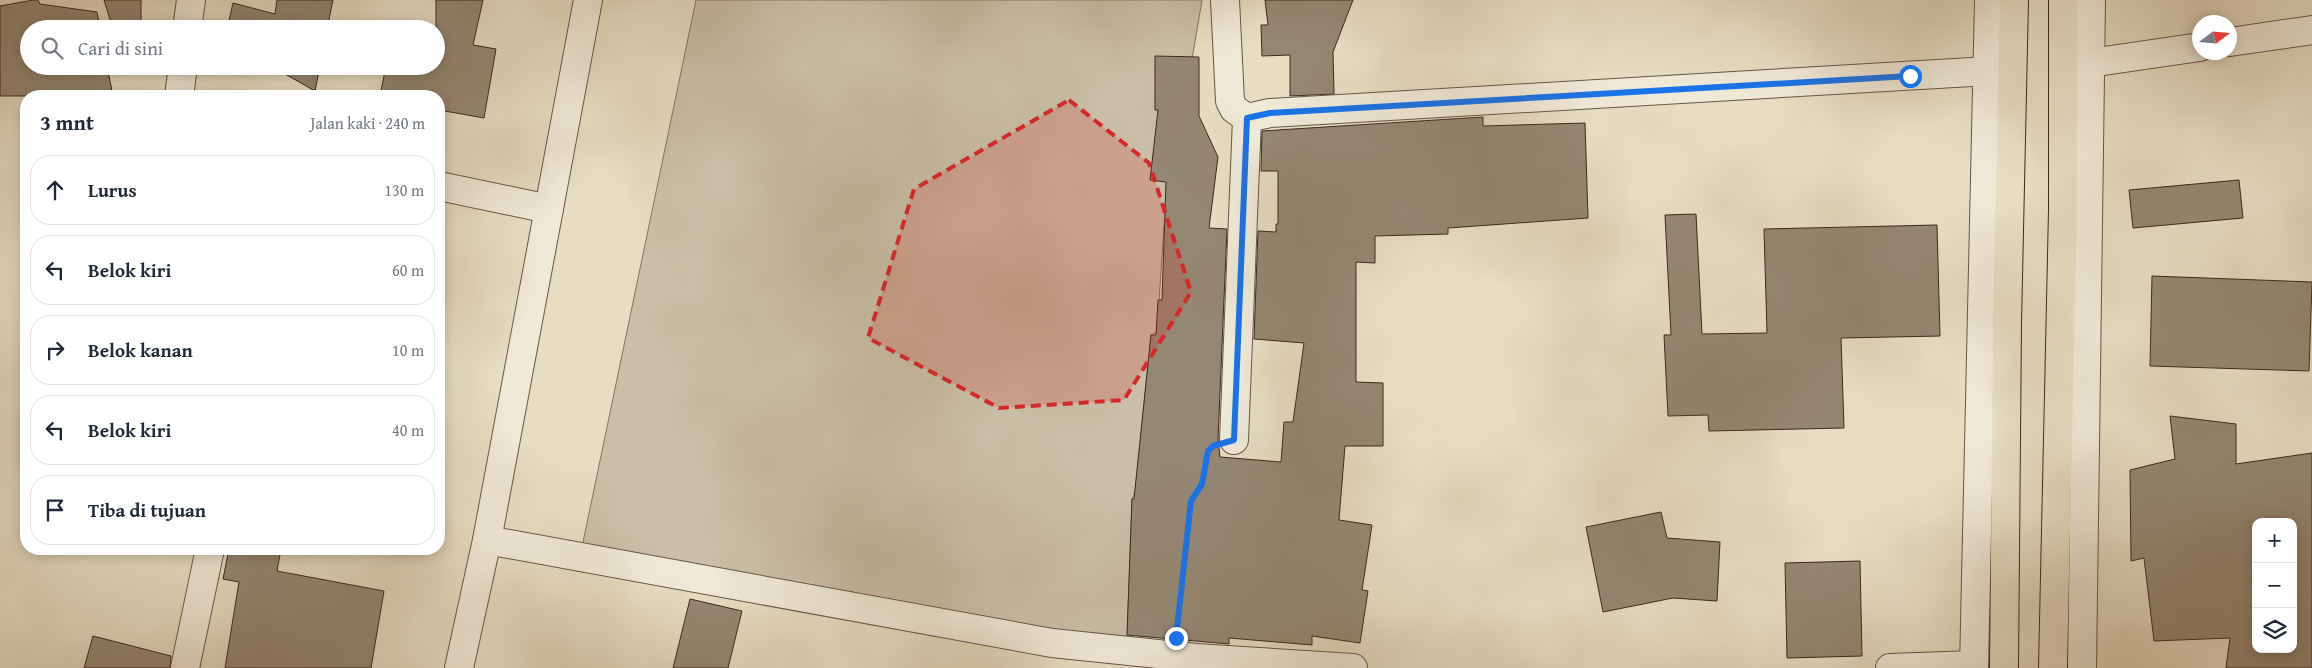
<!DOCTYPE html>
<html lang="id">
<meta charset="utf-8">
<style>
body{margin:0;font-family:"Gentium Book Plus",serif;background:#f6f6f7;color:#1f2937}
.controls{position:absolute;right:15px;bottom:15px;display:grid;overflow:hidden;border-radius:10px;box-shadow:0 2px 12px #0003}
.controls button{width:45px;height:45px;display:grid;place-items:center;padding:0;border:0;border-bottom:1px solid #e0e1e3;background:#fff;color:#1f2937;font:25px sans-serif}
.compass{position:absolute;left:2192px;top:15px;width:45px;height:45px;border-radius:50%;background:#fff;box-shadow:0 2px 12px #0003;rotate:74deg}
.stop{position:absolute;width:15px;height:15px;margin:-11px;border:4px solid #1a73e8;border-radius:50%;background:#fff}
.stop.end{background:#1a73e8;border-color:#fff;box-shadow:0 1px 5px #0008}
.list{margin:0;padding:0;list-style:none}
h2{display:flex;justify-content:space-between;align-items:center;height:65px;margin:0;padding:0 20px;font-size:21px}
h2 small{font-size:16px;font-weight:400;color:#747a83}
.list li{display:grid;grid-template-columns:32px 1fr auto;gap:15px;align-items:center;box-sizing:border-box;height:70px;margin:0 10px 10px;padding:0 10px;border:1px solid #e0e1e3;border-radius:20px}
.list b{display:block;font-size:19px;white-space:nowrap}
.list em{font-size:16px;font-style:normal;color:#747a83}
.icon{flex:none;width:28px;height:28px;fill:none;stroke:currentColor;stroke-width:2;stroke-linecap:round;stroke-linejoin:round}
.map{position:relative;flex:none;width:2312px;height:668px;overflow:hidden}
.search{position:absolute;background:#fff;box-shadow:0 2px 12px #0003;left:20px;top:20px;width:425px;height:55px;display:flex;align-items:center;gap:12px;box-sizing:border-box;padding:0 18px;border-radius:28px;color:#747a83;font-size:19px}
.panel{position:absolute;background:#fff;box-shadow:0 2px 12px #0003;left:20px;top:90px;width:425px;height:465px;border-radius:20px}
.map>svg:first-child{display:block}
.green{fill:#c9bea7;stroke:#827462}
.building{fill:#948773;stroke:#3b291d;fill-rule:evenodd}
.lines{fill:none;stroke-linecap:round;stroke-linejoin:round}
.minor-casing{stroke:#665646;stroke-width:30}
.tertiary-casing{stroke:#665646;stroke-width:30}
.trunk-casing{stroke:#3b291d;stroke-width:30}
.path{stroke:#3b291d;stroke-width:3;stroke-dasharray:4 2.5;stroke-linecap:butt}
.minor{stroke:#efe9d8;stroke-width:28}
.tertiary{stroke:#efe9d8;stroke-width:28}
.trunk{stroke:#e6ddc3;stroke-width:28}
.route{stroke:#1a73e8;stroke-width:6}
.marked{fill:#d62828;fill-opacity:0.2;stroke:#d62828;stroke-width:4;stroke-dasharray:10 6;stroke-linejoin:round}
</style>
<div class="map">
<svg width="2312" height="668" viewBox="0 0 2312 668">
<rect width="100%" height="100%" fill="#e6ddc3"/>
<filter id="stains"><feTurbulence type="fractalNoise" baseFrequency=".004" numOctaves="4"/><feColorMatrix values="0 0 0 0 .2 0 0 0 0 .09 0 0 0 0 .02 0 0 0 .5 -.17"/></filter>
<radialGradient id="worn" r=".72"><stop offset=".6" stop-color="#630" stop-opacity="0"/><stop offset="1" stop-color="#630" stop-opacity=".3"/></radialGradient>
<polygon class="green" points="696,0 1202,0 1164,226 1157,332 1151,335 1135,493 1132,499 1127,637 892,620 577,571"/>
<g class="building">
<polygon points="33,0 38,0 40,4 97,12 100,29 29,29 29,66 107,66 113,96 0,96 0,6"/>
<polygon points="104,0 141,0 141,29 113,29"/>
<polygon points="277,0 333,0 327,29 227,29 233,3 275,14"/>
<polygon points="436,0 483,0 473,45 496,49 484,118 439,110 439,96 380,96 386,66 436,66"/>
<polygon points="1265,0 1353,0 1333,52 1334,94 1290,96 1290,55 1262,56 1261,25 1268,25"/>
<polygon points="1155,56 1199,57 1199,116 1218,157 1209,228 1227,229 1218,439 1220,457 1281,462 1284,422 1293,422 1304,343 1254,339 1258,231 1276,232 1276,224 1278,224 1278,171 1261,171 1262,131 1483,117 1483,126 1585,123 1588,218 1448,228 1448,234 1375,236 1375,263 1356,262 1356,382 1383,383 1383,446 1345,446 1339,520 1372,525 1362,590 1368,591 1360,643 1312,636 1312,645 1229,638 1229,644 1127,635 1132,499 1134,499 1151,335 1156,335 1158,300 1162,300 1166,182 1150,180 1158,110 1155,110"/>
<polygon points="271,66 320,66 315,91"/>
<polygon points="2239,180 2243,218 2133,228 2129,190"/>
<polygon points="1696,214 1702,334 1767,333 1764,229 1937,225 1940,336 1841,338 1844,428 1709,431 1708,415 1668,416 1664,335 1671,335 1665,215"/>
<polygon points="2152,276 2312,282 2309,371 2150,366"/>
<path d="M2170 416 2236 424V464L2312 453V668H2226L2230 638 2154 641 2144 558 2131 561 2130 470 2175 459ZM2256 522H2293V649H2256Z"/>
<polygon points="1661,512 1667,538 1720,542 1717,601 1673,598 1603,612 1586,527"/>
<polygon points="229,549 281,549 277,571 384,591 371,668 225,668 239,582 223,579"/>
<polygon points="1860,561 1862,656 1787,658 1785,563"/>
<polygon points="690,599 742,611 728,668 673,668"/>
<polygon points="93,636 171,656 170,668 84,668"/>
</g>
<g class="lines">
<defs>
<g id="minor">
<polyline points="1225,0 1230,101 1234,109 1247,118"/>
<polyline points="187,29 191,0"/>
<polyline points="2230,42 2312,30"/>
<polyline points="2090,63 2200,47"/>
<polyline points="179,96 183,66"/>
<polyline points="439,186 549,209"/>
<polyline points="1234,440 1247,118 1270,113 1989,71"/>
<polyline points="487,540 1052,643 1196,658 1353,668"/>
<polyline points="185,668 210,549"/>
<polyline points="1890,668 1974,665"/>
</g>
<g id="tertiary">
<polyline points="459,668 487,540 588,0"/>
<polyline points="1974,668 1989,0"/>
<polyline points="2082,668 2091,0"/>
</g>
<g id="trunk">
<polyline points="2004,668 2007,323 2014,0"/>
<polyline points="2053,668 2063,210 2063,0"/>
</g>
</defs>
<use href="#minor" class="minor-casing"/>
<use href="#tertiary" class="tertiary-casing"/>
<use href="#trunk" class="trunk-casing"/>
<polyline class="path" points="1177,625 1191,501 1202,484 1207,458"/>
<use href="#minor" class="minor"/>
<use href="#tertiary" class="tertiary"/>
<use href="#trunk" class="trunk"/>
</g>
<g class="lines">
<polyline class="route" points="1176,638 1191,501 1202,484 1208,451 1213,446 1234,440 1247,118 1270,113 1910,76"/>
</g>
<path class="marked" d="M1069 100 1149 163 1191 292 1124 400 999 408 868 338 914 189Z"/>
<rect width="100%" height="100%" filter="url(#stains)"/>
<rect width="100%" height="100%" fill="url(#worn)"/>
</svg>
<div class="controls">
<button>+</button>
<button>−</button>
<button><svg class="icon" aria-label="layers" viewBox="0 0 24 24"><path d="M12 4l9 5-9 5-9-5zM3 14l9 5 9-5"/></svg></button>
</div>
<svg class="compass" viewBox="-18 -18 36 36"><path d="M0-13l5 13h-10z" fill="#e53935"/><path d="M0 13l5-13h-10z" fill="#747a83"/></svg>
<div class="stop" style="left:1910px;top:76px"></div>
<div class="stop end" style="left:1176px;top:638px"></div>
<div class="search"><svg class="icon" aria-label="search" viewBox="0 0 24 24"><circle cx="10" cy="10" r="6"/><path d="M15 15l6 6"/></svg>Cari di sini</div>
<section class="panel">
<h2>3 mnt<small>Jalan kaki · 240 m</small></h2>
<ul class="list">
<li><svg class="icon" aria-label="ahead" viewBox="0 0 24 24"><path d="M12 20V5M6 11l6-6 6 6"/></svg><div><b>Lurus</b></div><em>130 m</em></li>
<li><svg class="icon" aria-label="left" viewBox="0 0 24 24"><path d="M17 20v-9H6M10 6l-5 5 5 5"/></svg><div><b>Belok kiri</b></div><em>60 m</em></li>
<li><svg class="icon" aria-label="right" viewBox="0 0 24 24"><path d="M7 20v-9h11M14 6l5 5-5 5"/></svg><div><b>Belok kanan</b></div><em>10 m</em></li>
<li><svg class="icon" aria-label="left" viewBox="0 0 24 24"><path d="M17 20v-9H6M10 6l-5 5 5 5"/></svg><div><b>Belok kiri</b></div><em>40 m</em></li>
<li><svg class="icon" aria-label="arrive" viewBox="0 0 24 24"><path d="M6 21V4h12l-3 4 3 4H6"/></svg><div><b>Tiba di tujuan</b></div></li>
</ul>
</section>
</div>
